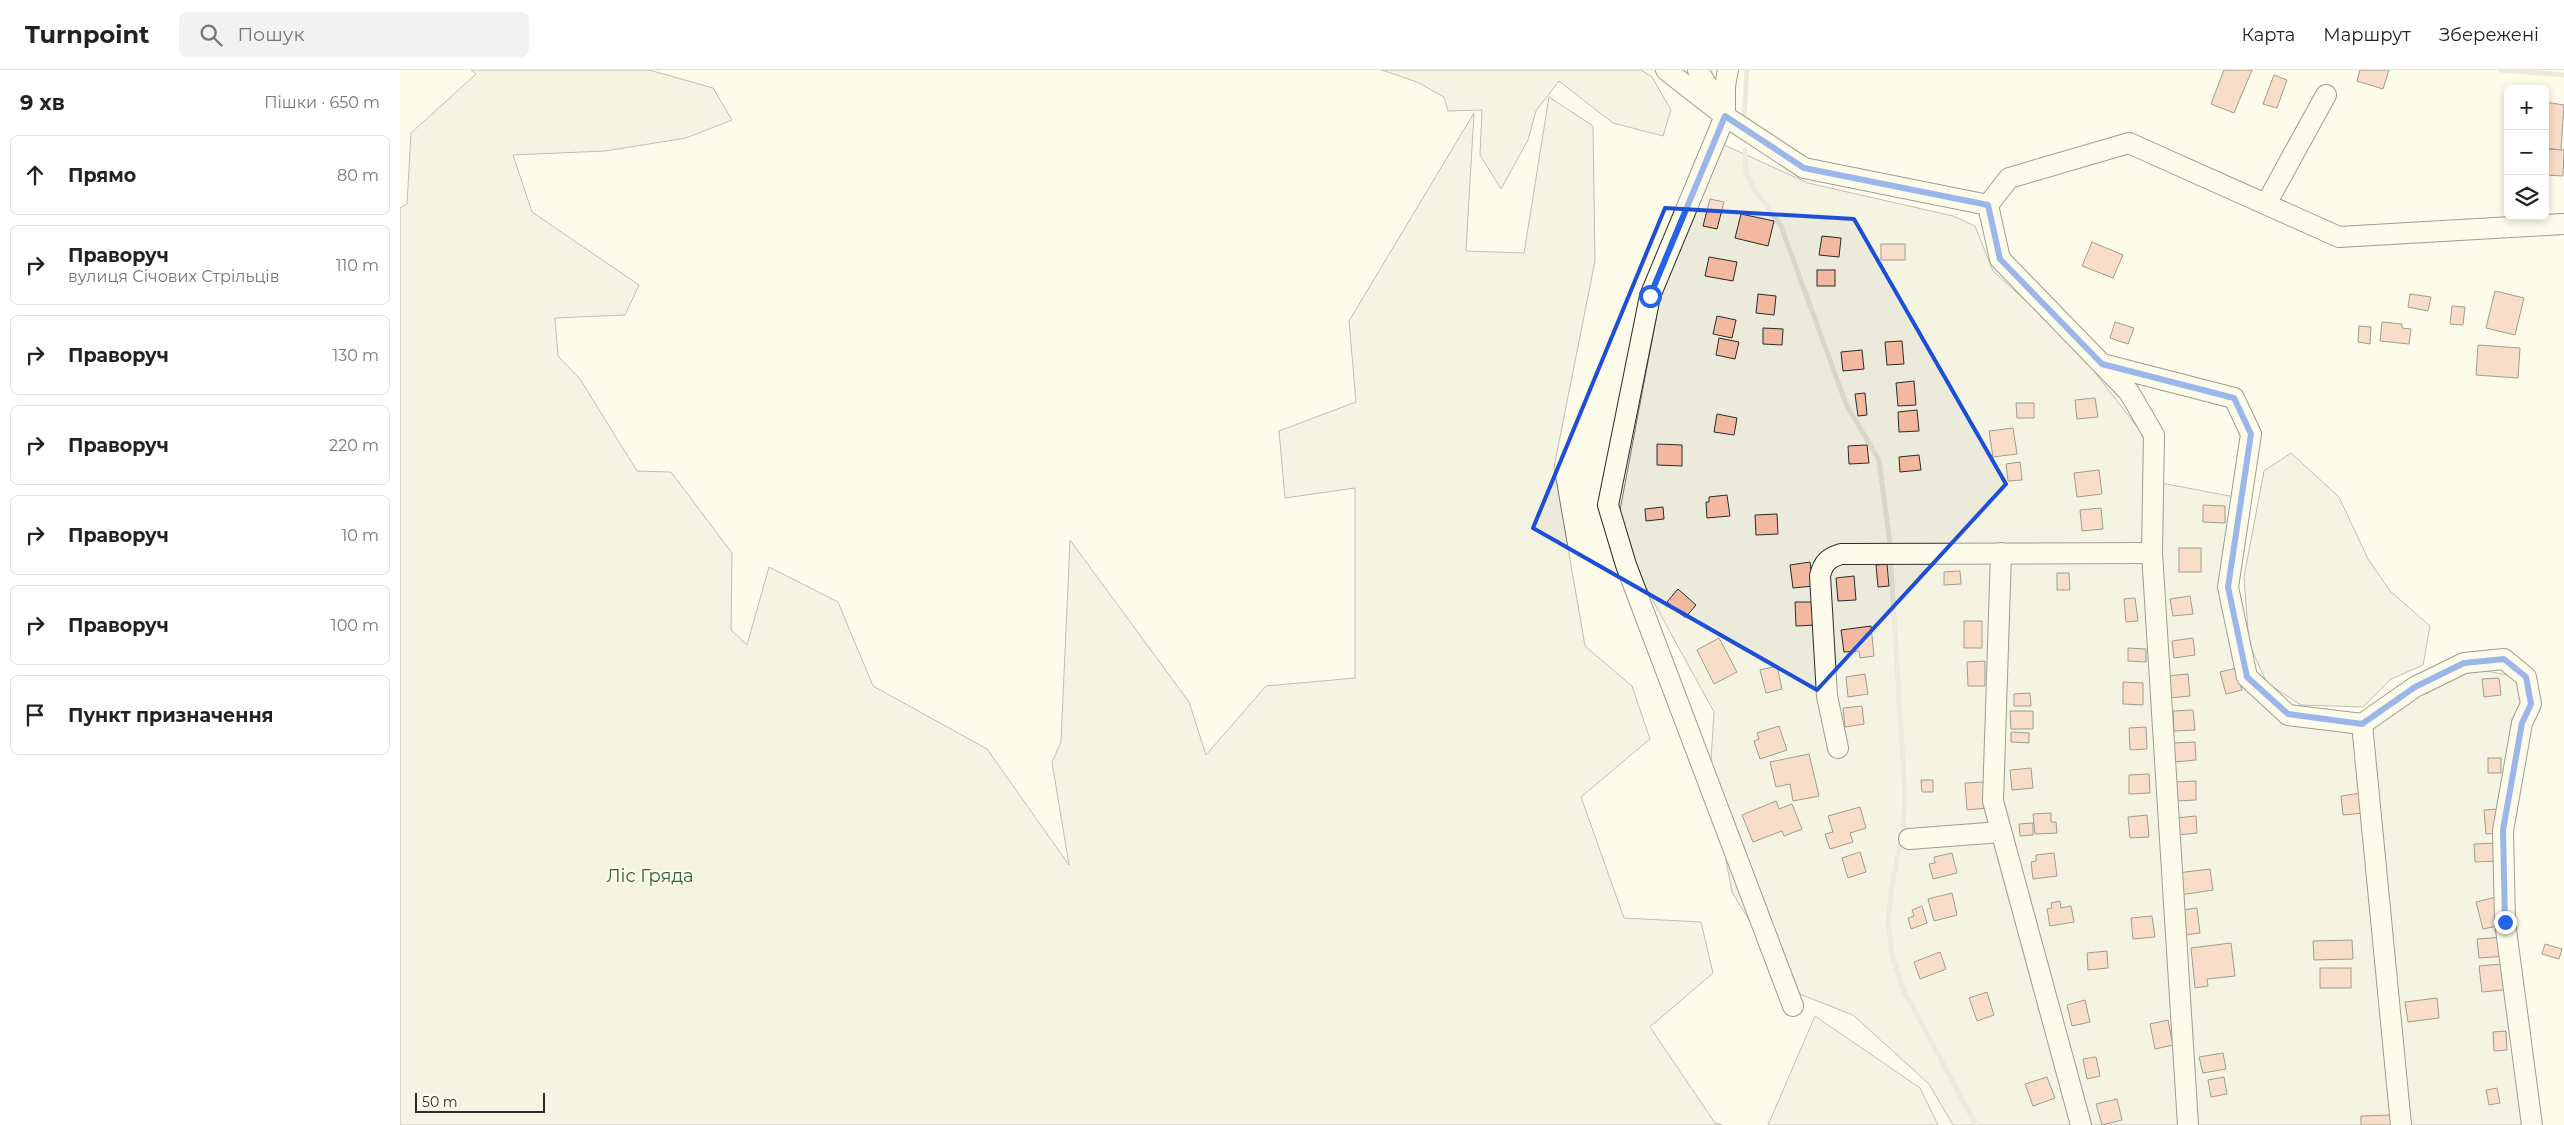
<!DOCTYPE html>
<html lang="uk">
<meta charset="utf-8">
<style>
body{margin:0;font-family:Montserrat,sans-serif;background:#f2f2f2;color:#222}
.controls{position:absolute;right:15px;top:15px;display:grid;overflow:hidden;border-radius:8px;box-shadow:0 2px 8px #0003}
.controls button{width:45px;height:45px;display:grid;place-items:center;padding:0;border:0;border-bottom:1px solid #e0e0e0;background:#fff;color:#222;font:25px sans-serif}
.scale{position:absolute;left:15px;bottom:12px;width:130px;box-sizing:border-box;padding-left:5px;border:2px solid #2b2b2b;border-top:0;font-size:14px;line-height:18px;white-space:nowrap;color:#2b2b2b;-webkit-text-stroke:4px #fdfbea;paint-order:stroke}
.stop{position:absolute;width:15px;height:15px;margin:-11px;border:4px solid #2563eb;border-radius:50%;background:#fff}
.stop.end{background:#2563eb;border-color:#fff;box-shadow:0 1px 5px #0008}
.list{margin:0;padding:0;list-style:none}
h2{display:flex;justify-content:space-between;align-items:center;height:65px;margin:0;padding:0 20px;font-size:21px}
h2 small{font-size:16px;font-weight:400;color:#767676}
.list li{display:grid;grid-template-columns:32px 1fr auto;gap:15px;align-items:center;box-sizing:border-box;height:80px;margin:0 10px 10px;padding:0 10px;border:1px solid #e0e0e0;border-radius:8px}
.list b{display:block;font-size:19px;white-space:nowrap}
.list p{margin:0;font-size:16px;white-space:nowrap;color:#767676}
.list em{font-size:16px;font-style:normal;color:#767676}
.icon{flex:none;width:28px;height:28px;fill:none;stroke:currentColor;stroke-width:2;stroke-linecap:round;stroke-linejoin:round}
.map{position:relative;flex:none;width:2164px;height:1055px;overflow:hidden}
header{display:flex;align-items:center;gap:30px;box-sizing:border-box;height:70px;padding:0 25px;background:#fff;border-bottom:1px solid #e0e0e0}
header strong{font-size:24px}
nav{display:flex;gap:28px;margin-inline-start:auto;font-size:18px}
.search{width:350px;height:45px;background:#f2f2f2;display:flex;align-items:center;gap:12px;box-sizing:border-box;padding:0 18px;border-radius:8px;color:#767676;font-size:19px}
main{display:flex}
aside{flex:1;background:#fff}
.map>svg:first-child{display:block}
.green{fill:#ecebdb;stroke:#74746e}
.lines{fill:none;stroke-linecap:round;stroke-linejoin:round}
.stream{stroke:#d8d7c9;stroke-width:5}
.building{fill:#f2b8a0;stroke:#2b2b2b}
.minor-casing{stroke:#2b2b2b;stroke-width:22}
.minor{stroke:#fdfbea;stroke-width:20}
.route{stroke:#2563eb;stroke-width:6}
.marked{fill:none;stroke:#1d4ed8;stroke-width:4;stroke-linejoin:round}
.labels{text-anchor:middle;dominant-baseline:central;stroke-width:4;stroke-linejoin:round;paint-order:stroke}
.park-label{font-size:18px;fill:#34623c;stroke:#fdfbea}
</style>
<header>
<strong>Turnpoint</strong>
<div class="search"><svg class="icon" aria-label="search" viewBox="0 0 24 24"><circle cx="10" cy="10" r="6"/><path d="M15 15l6 6"/></svg>Пошук</div>
<nav><a>Карта</a><a>Маршрут</a><a>Збережені</a></nav>
</header>
<main>
<aside>
<h2>9 хв<small>Пішки · 650 m</small></h2>
<ul class="list">
<li><svg class="icon" aria-label="ahead" viewBox="0 0 24 24"><path d="M12 20V5M6 11l6-6 6 6"/></svg><div><b>Прямо</b></div><em>80 m</em></li>
<li><svg class="icon" aria-label="right" viewBox="0 0 24 24"><path d="M7 20v-9h11M14 6l5 5-5 5"/></svg><div><b>Праворуч</b><p>вулиця Січових Стрільців</p></div><em>110 m</em></li>
<li><svg class="icon" aria-label="right" viewBox="0 0 24 24"><path d="M7 20v-9h11M14 6l5 5-5 5"/></svg><div><b>Праворуч</b></div><em>130 m</em></li>
<li><svg class="icon" aria-label="right" viewBox="0 0 24 24"><path d="M7 20v-9h11M14 6l5 5-5 5"/></svg><div><b>Праворуч</b></div><em>220 m</em></li>
<li><svg class="icon" aria-label="right" viewBox="0 0 24 24"><path d="M7 20v-9h11M14 6l5 5-5 5"/></svg><div><b>Праворуч</b></div><em>10 m</em></li>
<li><svg class="icon" aria-label="right" viewBox="0 0 24 24"><path d="M7 20v-9h11M14 6l5 5-5 5"/></svg><div><b>Праворуч</b></div><em>100 m</em></li>
<li><svg class="icon" aria-label="arrive" viewBox="0 0 24 24"><path d="M6 21V4h12l-3 4 3 4H6"/></svg><div><b>Пункт призначення</b></div></li>
</ul>
</aside>
<div class="map">
<svg width="2164" height="1055" viewBox="0 0 2164 1055">
<rect width="100%" height="100%" fill="#fdfbea"/>
<g class="green">
<polygon points="71,0 249,0 313,18 332,50 286,68 205,81 113,85 132,142 239,215 225,245 155,248 158,286 180,309 237,401 271,402 332,483 331,560 347,575 369,497 438,532 473,616 587,679 669,795 652,692 661,672 670,470 789,632 806,685 866,616 955,608 955,418 885,428 879,361 956,332 949,251 1074,43 1066,181 1124,183 1149,27 1193,56 1195,191 1154,397 1185,576 1232,616 1250,669 1181,727 1224,848 1301,852 1313,903 1250,957 1315,1053 1322,1055 0,1055 0,138 7,134 11,63 76,4"/>
<polygon points="982,0 1241,0 1252,7 1271,40 1263,66 1213,53 1159,11 1136,41 1128,70 1101,119 1080,85 1082,40 1048,41 1044,27 1017,12"/>
<polygon points="1313,70 1408,113 1553,146 1575,156 1593,201 1674,275 1741,362 1761,413 1835,427 1820,515 1842,611 1885,652 1957,661 2069,598 2125,608 2097,803 2127,1055 1553,1055 1529,1014 1453,945 1392,921 1332,822 1310,705 1314,642 1235,498 1220,440 1260,228"/>
<polygon points="1891,383 1939,427 1968,489 1990,521 2030,556 2023,595 1991,609 1963,637 1901,635 1867,613 1849,574 1844,507 1864,401"/>
<polygon points="1415,946 1520,1018 1538,1055 1368,1055"/>
</g>
<g class="lines">
<g class="stream">
<polyline points="2101,0 2164,5"/>
<polyline points="1344,46 1347,0"/>
<polyline points="1345,80 1346,103 1354,119 1381,156 1446,334 1479,390 1490,474"/>
<polyline points="1491,497 1505,726 1503,759 1492,815 1488,851 1492,885 1503,919 1576,1055"/>
</g>
</g>
<g class="building">
<polygon points="1824,0 1852,0 1834,43 1811,34"/>
<polygon points="1960,0 1989,0 1983,19 1957,11"/>
<polygon points="1874,5 1887,10 1877,38 1863,34"/>
<polygon points="2145,32 2164,35 2161,80 2145,78"/>
<polygon points="2145,79 2164,80 2163,106 2145,105"/>
<polygon points="1310,129 1324,132 1317,159 1303,156"/>
<polygon points="1341,144 1374,151 1368,176 1335,168"/>
<polygon points="1422,166 1441,168 1439,187 1419,185"/>
<polygon points="1692,172 1723,185 1713,208 1682,196"/>
<rect x="1481" y="174" width="24" height="16"/>
<polygon points="1309,187 1337,192 1333,211 1305,206"/>
<rect x="1417" y="200" width="18" height="16"/>
<polygon points="2095,221 2124,228 2115,265 2086,258"/>
<polygon points="1358,224 1376,226 1374,245 1356,243"/>
<polygon points="2010,224 2031,227 2028,241 2008,237"/>
<polygon points="2052,236 2065,237 2063,255 2050,254"/>
<polygon points="1317,246 1336,250 1332,268 1313,264"/>
<polygon points="1715,252 1734,258 1728,274 1710,268"/>
<polygon points="1982,252 2002,254 2002,258 2011,259 2009,274 1980,271"/>
<polygon points="1959,256 1971,257 1970,274 1958,272"/>
<polygon points="1363,258 1383,259 1382,275 1363,274"/>
<polygon points="1319,268 1339,272 1335,289 1316,285"/>
<polygon points="1502,271 1504,294 1487,295 1485,272"/>
<polygon points="2078,275 2120,278 2118,308 2076,305"/>
<polygon points="1462,280 1464,299 1443,301 1441,282"/>
<polygon points="1514,311 1516,335 1498,336 1496,313"/>
<polygon points="1465,323 1467,345 1458,346 1455,324"/>
<polygon points="1695,328 1698,347 1677,349 1675,330"/>
<polygon points="1616,333 1634,333 1634,348 1617,348"/>
<polygon points="1517,340 1519,361 1499,362 1498,342"/>
<polygon points="1317,344 1337,348 1334,365 1314,362"/>
<polygon points="1613,358 1617,384 1593,387 1589,361"/>
<polygon points="1257,374 1282,375 1282,396 1257,395"/>
<polygon points="1467,375 1469,393 1449,394 1448,376"/>
<polygon points="1519,385 1521,400 1500,402 1499,387"/>
<polygon points="1620,392 1622,410 1608,411 1606,394"/>
<polygon points="1699,400 1702,424 1677,427 1674,403"/>
<polygon points="1327,425 1330,446 1307,448 1306,432 1309,432 1309,427"/>
<polygon points="1803,435 1825,436 1825,453 1803,452"/>
<polygon points="1263,437 1264,449 1246,451 1245,439"/>
<polygon points="1701,438 1703,459 1682,461 1680,440"/>
<polygon points="1377,444 1378,464 1356,465 1355,445"/>
<rect x="1779" y="478" width="22" height="24"/>
<polygon points="1410,492 1413,516 1393,518 1390,495"/>
<polygon points="1487,494 1489,516 1478,517 1476,495"/>
<polygon points="1560,501 1561,514 1544,515 1544,502"/>
<polygon points="1657,503 1669,503 1670,520 1657,520"/>
<polygon points="1454,506 1456,530 1438,531 1436,508"/>
<polygon points="1278,519 1296,535 1285,548 1267,532"/>
<polygon points="1790,526 1793,544 1773,546 1770,529"/>
<polygon points="1735,528 1738,551 1726,552 1724,529"/>
<polygon points="1395,532 1415,532 1416,555 1396,556"/>
<rect x="1564" y="551" width="18" height="27"/>
<polygon points="1471,556 1474,586 1460,588 1459,581 1444,582 1441,560"/>
<polygon points="1319,568 1337,602 1314,614 1297,580"/>
<polygon points="1793,568 1795,585 1774,588 1772,571"/>
<polygon points="1728,578 1746,579 1746,592 1728,591"/>
<polygon points="1585,591 1585,616 1568,616 1567,592"/>
<polygon points="1377,596 1382,619 1366,623 1360,600"/>
<polygon points="1837,598 1842,620 1826,624 1820,602"/>
<polygon points="1465,604 1468,624 1448,627 1446,607"/>
<polygon points="1788,604 1790,626 1769,628 1767,606"/>
<polygon points="2099,608 2101,625 2084,627 2082,609"/>
<polygon points="1723,612 1743,613 1743,635 1723,634"/>
<polygon points="1630,623 1631,636 1614,636 1614,624"/>
<polygon points="1462,636 1464,654 1445,657 1443,638"/>
<polygon points="1793,640 1795,660 1774,661 1773,641"/>
<polygon points="1610,641 1633,641 1633,659 1611,659"/>
<polygon points="1379,656 1387,680 1360,689 1354,671 1359,669 1357,663"/>
<polygon points="1746,657 1747,679 1730,680 1729,658"/>
<polygon points="1611,662 1629,663 1629,673 1611,672"/>
<polygon points="1795,672 1796,690 1775,692 1774,673"/>
<polygon points="1409,684 1419,726 1393,731 1390,714 1376,717 1370,692"/>
<rect x="2088" y="688" width="13" height="15"/>
<polygon points="1631,698 1633,718 1612,720 1610,700"/>
<polygon points="1749,704 1750,723 1729,724 1729,705"/>
<polygon points="1521,710 1533,710 1533,722 1522,722"/>
<polygon points="1796,711 1796,730 1776,731 1776,712"/>
<polygon points="1585,712 1587,738 1567,740 1565,713"/>
<polygon points="1962,723 1964,743 1943,745 1941,726"/>
<polygon points="1376,731 1379,739 1392,734 1402,759 1384,766 1382,761 1353,772 1342,745"/>
<polygon points="1460,737 1466,758 1450,763 1453,772 1430,779 1425,764 1433,762 1428,746"/>
<polygon points="2098,739 2100,763 2086,764 2084,740"/>
<polygon points="1651,743 1651,752 1656,752 1657,763 1635,764 1633,744"/>
<polygon points="1747,745 1749,767 1730,768 1728,747"/>
<polygon points="1796,746 1797,763 1777,765 1775,748"/>
<polygon points="1633,753 1633,765 1620,766 1619,754"/>
<polygon points="2097,773 2098,791 2075,792 2074,774"/>
<polygon points="1460,782 1466,802 1448,808 1442,788"/>
<polygon points="1552,783 1557,803 1533,809 1529,794 1535,793 1534,787"/>
<polygon points="1654,783 1657,806 1633,809 1631,792 1636,791 1636,785"/>
<polygon points="1810,799 1813,820 1780,825 1777,803"/>
<polygon points="1552,823 1557,845 1534,851 1528,829"/>
<polygon points="2096,827 2102,855 2083,859 2076,832"/>
<polygon points="1660,831 1661,838 1671,836 1674,852 1650,856 1647,839 1652,838 1651,833"/>
<polygon points="1522,836 1527,853 1511,859 1508,848 1514,846 1512,840"/>
<polygon points="1797,838 1800,863 1784,865 1781,840"/>
<polygon points="1752,846 1755,867 1733,869 1731,848"/>
<polygon points="2104,867 2106,886 2079,888 2077,869"/>
<polygon points="1952,870 1953,889 1914,890 1913,871"/>
<polygon points="1831,873 1835,906 1807,909 1808,916 1795,918 1791,878"/>
<polygon points="2145,874 2162,879 2159,889 2142,884"/>
<polygon points="1707,881 1708,898 1688,900 1687,883"/>
<polygon points="1540,882 1546,899 1520,909 1514,892"/>
<polygon points="2102,894 2104,920 2082,922 2079,896"/>
<rect x="1920" y="898" width="31" height="20"/>
<polygon points="1587,922 1594,945 1577,951 1569,928"/>
<polygon points="2037,928 2039,948 2008,952 2005,932"/>
<polygon points="1685,930 1690,952 1672,956 1667,935"/>
<polygon points="1768,950 1773,975 1755,979 1750,954"/>
<polygon points="2106,961 2107,980 2094,981 2093,962"/>
<polygon points="1823,983 1826,999 1803,1003 1799,987"/>
<polygon points="1696,987 1700,1006 1687,1009 1683,989"/>
<polygon points="1647,1007 1655,1028 1633,1036 1625,1014"/>
<polygon points="1824,1007 1827,1024 1811,1027 1808,1010"/>
<polygon points="2097,1018 2100,1033 2089,1035 2086,1020"/>
<polygon points="1717,1029 1722,1050 1702,1055 1696,1034"/>
<polygon points="1991,1045 1991,1055 1961,1055 1961,1046"/>
</g>
<g class="lines">
<defs>
<g id="minor">
<polyline points="1266,0 1325,46 1404,98 1588,135 1609,108 1729,73 1939,167 2164,154"/>
<polyline points="1298,0 1319,36"/>
<polyline points="1328,0 1325,16 1325,46 1250,226 1208,435 1226,495 1393,936"/>
<polyline points="1866,134 1926,25"/>
<polyline points="1588,135 1600,189 1729,322 1754,365 1752,483 1788,1055"/>
<polyline points="1702,294 1834,328 1851,364 1828,517 1847,607 1888,645 1962,654 2001,1055"/>
<polyline points="1601,483 1593,731 1681,1055"/>
<polyline points="1962,654 2015,617 2064,593 2104,589 2126,607 2131,634 2122,653 2103,761 2105,852 2132,1055"/>
<path d="M1438 678 1427 626 1420 506C1423 493 1428 488 1441 484L1752 483"/>
<polyline points="1509,769 1601,762"/>
</g>
</defs>
<use href="#minor" class="minor-casing"/>
<use href="#minor" class="minor"/>
</g>
<g class="lines">
<polyline class="route" points="1250,226 1325,46 1404,98 1588,135 1600,189 1702,294 1834,328 1851,364 1828,517 1847,607 1888,644 1962,654 2015,617 2064,593 2104,589 2126,607 2131,634 2122,653 2103,760 2105,852"/>
</g>
<path d="M0 0H2164V1055H0ZM1265 138 1454 149 1606 414 1417 620 1133 458Z" fill="#fdfbea" fill-opacity=".55" fill-rule="evenodd"/>
<path class="marked" d="M1265 138 1454 149 1606 414 1417 620 1133 458Z"/>
<g class="labels">
<g class="park-label">
<text x="250" y="806">Ліс Гряда</text>
</g>
</g>
</svg>
<div class="controls">
<button>+</button>
<button>−</button>
<button><svg class="icon" aria-label="layers" viewBox="0 0 24 24"><path d="M12 4l9 5-9 5-9-5zM3 14l9 5 9-5"/></svg></button>
</div>
<div class="scale">50 m</div>
<div class="stop" style="left:1250px;top:226px"></div>
<div class="stop end" style="left:2105px;top:852px"></div>
</div>
</main>
